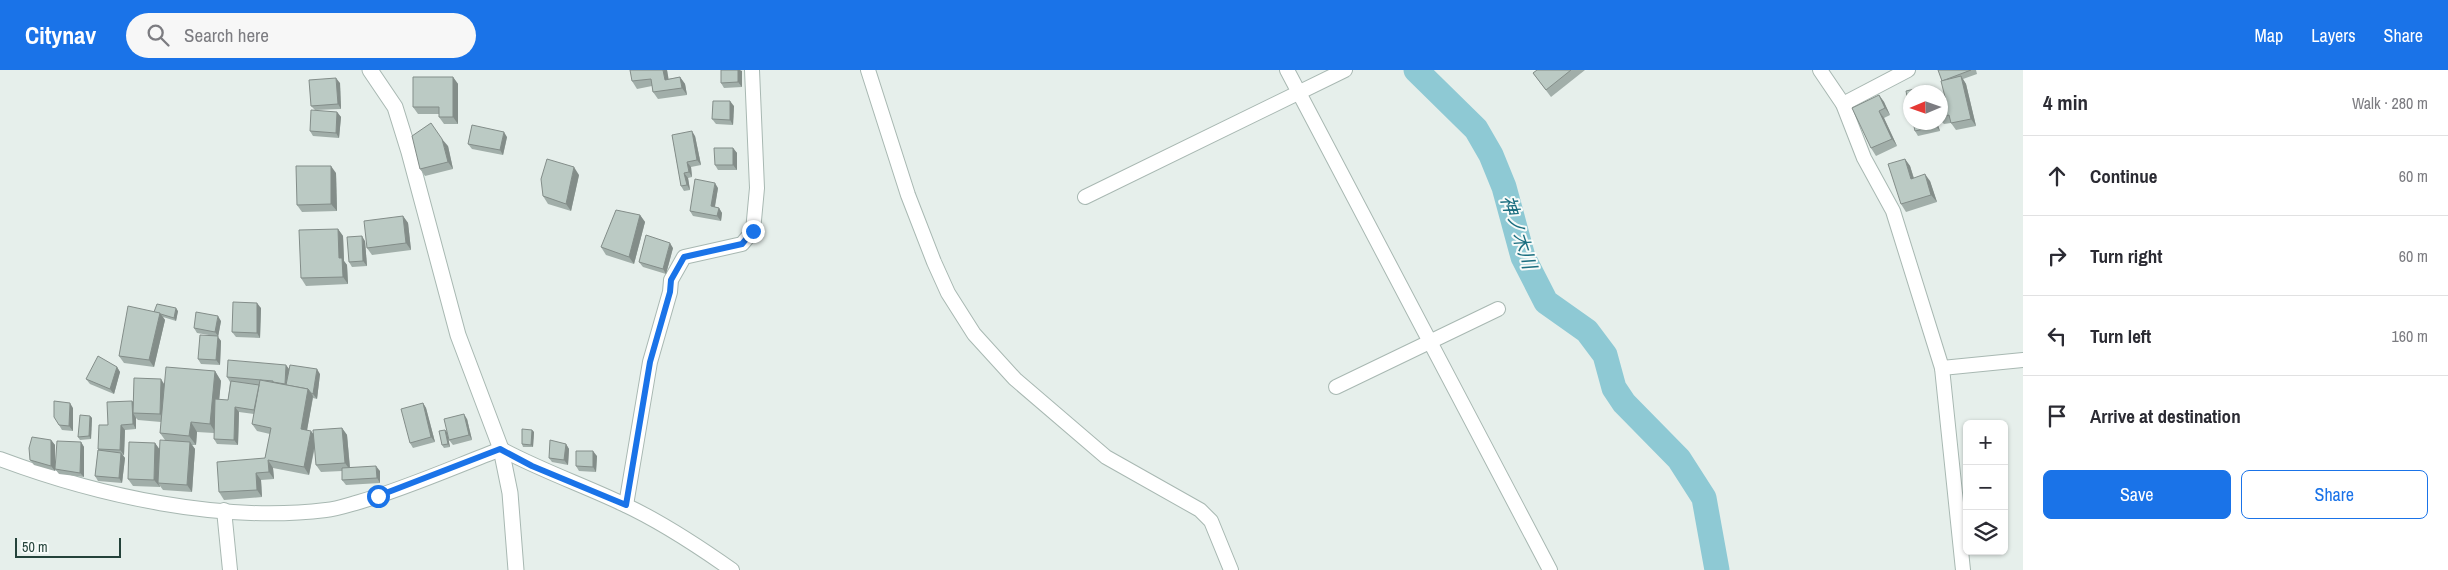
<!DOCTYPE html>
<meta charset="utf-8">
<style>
body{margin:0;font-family:"Archivo Narrow","Noto Sans JP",sans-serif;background:#f7f7f7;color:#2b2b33}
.controls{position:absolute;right:15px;bottom:15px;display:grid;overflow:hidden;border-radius:8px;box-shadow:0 1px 4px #0004}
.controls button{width:45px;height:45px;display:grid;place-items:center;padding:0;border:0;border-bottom:1px solid #e1e1e2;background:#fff;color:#2b2b33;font:25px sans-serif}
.compass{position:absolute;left:1903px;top:15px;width:45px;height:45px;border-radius:50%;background:#fff;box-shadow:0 1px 4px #0004;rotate:268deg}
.scale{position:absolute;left:15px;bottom:12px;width:106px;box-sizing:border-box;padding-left:5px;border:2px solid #24423a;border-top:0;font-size:14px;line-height:18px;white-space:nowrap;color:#24423a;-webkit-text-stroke:4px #f7fbf9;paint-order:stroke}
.stop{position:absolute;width:15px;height:15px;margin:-11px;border:4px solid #1a73e8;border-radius:50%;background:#fff}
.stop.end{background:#1a73e8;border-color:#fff;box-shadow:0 1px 5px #0008}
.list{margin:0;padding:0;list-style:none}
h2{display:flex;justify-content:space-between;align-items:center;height:65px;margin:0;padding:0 20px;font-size:21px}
h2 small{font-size:16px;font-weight:400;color:#7c7c81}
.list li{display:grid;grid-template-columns:32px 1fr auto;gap:15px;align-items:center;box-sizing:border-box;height:80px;padding:0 20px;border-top:1px solid #e1e1e2}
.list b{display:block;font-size:19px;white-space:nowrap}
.list em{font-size:16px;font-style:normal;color:#7c7c81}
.actions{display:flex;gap:10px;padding:15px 20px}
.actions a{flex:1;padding:11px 0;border:1px solid #1a73e8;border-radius:8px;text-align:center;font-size:18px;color:#1a73e8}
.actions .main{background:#1a73e8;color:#fff}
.icon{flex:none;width:28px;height:28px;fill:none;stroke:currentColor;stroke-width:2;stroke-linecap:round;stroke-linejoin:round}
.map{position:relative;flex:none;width:2023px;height:500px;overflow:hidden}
header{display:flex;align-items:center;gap:30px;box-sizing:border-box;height:70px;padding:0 25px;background:#1a73e8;color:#fff}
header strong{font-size:24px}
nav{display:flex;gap:28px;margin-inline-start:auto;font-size:18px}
.search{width:350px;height:45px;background:#f7f7f7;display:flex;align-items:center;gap:12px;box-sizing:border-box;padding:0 18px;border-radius:28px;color:#7c7c81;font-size:19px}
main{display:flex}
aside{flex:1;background:#fff}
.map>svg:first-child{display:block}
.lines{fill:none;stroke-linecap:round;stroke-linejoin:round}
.river{stroke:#8ec9d4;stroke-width:25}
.minor-casing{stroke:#a8b8b2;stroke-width:16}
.tertiary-casing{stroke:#a8b8b2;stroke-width:17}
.minor{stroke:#fff;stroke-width:14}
.tertiary{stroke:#fff;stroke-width:15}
.wall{fill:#a1aea9}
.shaded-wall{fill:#838d89}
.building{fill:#bbcac4;stroke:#838d89}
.route{stroke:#1a73e8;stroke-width:6}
.labels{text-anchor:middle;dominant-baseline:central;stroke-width:4;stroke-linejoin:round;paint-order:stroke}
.water-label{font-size:19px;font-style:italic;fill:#1c6f80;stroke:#f7fbf9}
</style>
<header>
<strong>Citynav</strong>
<div class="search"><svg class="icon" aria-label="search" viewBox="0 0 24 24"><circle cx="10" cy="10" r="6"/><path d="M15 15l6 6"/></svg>Search here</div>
<nav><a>Map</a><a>Layers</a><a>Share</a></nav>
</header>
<main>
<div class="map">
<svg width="2023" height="500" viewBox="0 0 2023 500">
<rect width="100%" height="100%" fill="#e6efeb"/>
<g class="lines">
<polyline class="river" points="1416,0 1476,59 1491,85 1504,117 1523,187 1546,232 1587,261 1605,285 1614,318 1624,333 1679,389 1704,428 1717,500"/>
<defs>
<g id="minor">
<polyline points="868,0 908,125 934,192 948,223 974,264 1015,309 1106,387 1200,440 1211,451 1231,500"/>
<polyline points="1287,0 1550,500"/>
<polyline points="1820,0 1843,34 1864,88 1893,141 1942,298 1963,500"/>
<polyline points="1843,34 1908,0"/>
<polyline points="1085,127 1345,0"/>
<polyline points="1942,298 2023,290"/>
<polyline points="1336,317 1498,239"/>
<path d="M0 389C99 426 221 453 326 440 337 439 348 435 359 432 407 418 454 397 501 379 540 400 583 415 623 434 662 452 698 476 732 500"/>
<polyline points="626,435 650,292 670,222 671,210 684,187 742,174 753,161 757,118 752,0"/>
<polyline points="224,440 230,500"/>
</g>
<polyline id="tertiary" points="370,0 395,37 409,82 458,265 501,379 510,423 516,500"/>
</defs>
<use href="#minor" class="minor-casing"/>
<use href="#tertiary" class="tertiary-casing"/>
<use href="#minor" class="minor"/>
<use href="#tertiary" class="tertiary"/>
</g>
<g class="wall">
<polygon points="667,0 668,9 680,7 685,14 687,25 658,29 653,22 652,16 637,19 632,11"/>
<polygon points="1537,0 1585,0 1551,27 1533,3"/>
<polygon points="1938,0 1976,0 1977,4 1963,9 1966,14 1976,56 1956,60 1951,53 1944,54 1940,50 1940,32 1946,31 1942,11"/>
<polygon points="742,1 742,17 724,18 721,13"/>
<polygon points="453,7 458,14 458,54 444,54 439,47 439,44 418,44 413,37"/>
<polygon points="340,13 341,39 315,40 311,36"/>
<polygon points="1879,25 1884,32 1890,45 1884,48 1897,76 1876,86 1871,78"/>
<polygon points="734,36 733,55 716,54 712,49"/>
<polygon points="337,42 341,47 339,68 313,66 310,61"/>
<polygon points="1937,52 1940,61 1918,66 1915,61"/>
<polygon points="672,65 695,66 701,95 691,97 692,107 688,108 690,120 684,121 681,116"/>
<polygon points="507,67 503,85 472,79 468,74"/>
<polygon points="448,76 453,99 425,106 420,99"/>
<polygon points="733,78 737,83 737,100 718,100 715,95"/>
<polygon points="1905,89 1910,96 1914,108 1930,111 1937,132 1906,142 1901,134"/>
<polygon points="336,103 337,141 302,142 297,135"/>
<polygon points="579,105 571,141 548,134 543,126"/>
<polygon points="718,118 715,137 719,138 722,143 721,151 693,146 690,141"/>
<polygon points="640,145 645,152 634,194 606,185 601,177"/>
<polygon points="403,146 408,153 411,180 372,185 367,178"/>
<polygon points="338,159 343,166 344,191 347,195 348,214 306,216 301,208"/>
<polygon points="365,171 367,196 352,197 349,192"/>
<polygon points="673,178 666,204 643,197 639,192"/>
<polygon points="261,238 260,268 236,267 232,262"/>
<polygon points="178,241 176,251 163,247 165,250 154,297 124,293 119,286 154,242"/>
<polygon points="221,251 218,267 221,271 220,295 201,294 198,289 209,265 197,263 194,258"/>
<polygon points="117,297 120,302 114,324 90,314 86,309"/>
<polygon points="289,299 320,304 317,329 313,328 307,360 314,364 342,358 347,365 350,397 380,401 380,413 346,415 342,410 342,401 321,402 316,395 315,377 309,405 273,398 274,409 261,410 262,427 224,430 219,422 265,388 270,364 257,361 252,354 254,344 239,342 238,375 217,374 214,369 214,363 197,362 196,375 192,375 195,379 192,422 163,420 160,416 160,417 133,416 128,409 155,373 159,379 165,370 160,363 161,352 138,350 136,348 136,359 125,360 124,385 123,385 125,388 122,413 98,411 95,406 98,380 98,379 108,355 132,331 133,332 165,314 215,301 221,311 219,330 228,330 230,312 227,307"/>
<polygon points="423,333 426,338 435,372 413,378 410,373"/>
<polygon points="73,338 73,361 62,360 59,355"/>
<polygon points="90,346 92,348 91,369 80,370 78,367"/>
<polygon points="467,349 472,370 453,375 449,370"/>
<polygon points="445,360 447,362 450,377 444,378 442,375"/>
<polygon points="532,360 534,362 533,377 523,377 522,374"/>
<polygon points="51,370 55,375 55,401 34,395 30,390"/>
<polygon points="81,372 84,377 84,407 59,404 55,399"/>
<polygon points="566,374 569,379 568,395 552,392 549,388"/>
<polygon points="597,386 596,402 579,401 576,396"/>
</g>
<g class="shaded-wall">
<polygon points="663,0 667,0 670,17 665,10"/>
<polygon points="738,0 740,0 742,1 742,17 738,12"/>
<polygon points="1961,6 1966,14 1976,56 1971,49"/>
<polygon points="453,7 458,14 458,54 453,47"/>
<polygon points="680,7 685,14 687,25 682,18"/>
<polygon points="336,8 340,13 341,39 338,34"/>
<polygon points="1879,25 1884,32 1890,45 1885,38"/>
<polygon points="730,31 734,36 733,55 730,50"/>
<polygon points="1879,41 1884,48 1897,76 1892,69"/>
<polygon points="337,42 341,47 339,68 336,63"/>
<polygon points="1935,52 1937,52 1940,61 1936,56"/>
<polygon points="692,61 695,66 701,95 697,90"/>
<polygon points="504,62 507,67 503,85 500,80"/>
<polygon points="442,69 448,76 453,99 448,92"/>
<polygon points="733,78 737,83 737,100 733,95"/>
<polygon points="1905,89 1910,96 1916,116 1911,109"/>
<polygon points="687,92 691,97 692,107 689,102"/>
<polygon points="331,96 336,103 337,141 331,134"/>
<polygon points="574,97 579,105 571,141 566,134"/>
<polygon points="684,103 688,108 690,120 687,115"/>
<polygon points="1925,104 1930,111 1937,132 1931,125"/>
<polygon points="715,113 718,118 714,141 711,136"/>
<polygon points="719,138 722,143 721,151 717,146"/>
<polygon points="640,145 645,152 634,194 629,187"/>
<polygon points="403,146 408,153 411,180 406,173"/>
<polygon points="338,159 343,166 344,191 347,195 348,214 343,207 339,188"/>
<polygon points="362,166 365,171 367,196 363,191"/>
<polygon points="670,173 673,178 666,204 663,199"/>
<polygon points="257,233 261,238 260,268 257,263"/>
<polygon points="176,238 178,241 176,251 174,248"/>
<polygon points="160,243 165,250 154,297 149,290"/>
<polygon points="218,246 221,251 218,267 221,271 220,295 216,290 218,266 215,262"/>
<polygon points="286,295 290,300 285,316"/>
<polygon points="117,297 120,302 114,324 110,319"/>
<polygon points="317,299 320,304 317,329 313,324"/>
<polygon points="215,301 221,311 216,363 210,354"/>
<polygon points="161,309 166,317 165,352 160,344"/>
<polygon points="308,319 313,326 306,366 301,359"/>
<polygon points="132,331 136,336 133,343 136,348 136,359 133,354"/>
<polygon points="70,333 73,338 73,361 69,356"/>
<polygon points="423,333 426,338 435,372 431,367"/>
<polygon points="235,337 239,342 238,375 234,370"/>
<polygon points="464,344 467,349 472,370 469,365"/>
<polygon points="90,346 92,348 91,369 89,366"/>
<polygon points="191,352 197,362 196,375 189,366"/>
<polygon points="121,355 125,360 124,385 120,380"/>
<polygon points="342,358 347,365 350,400 345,393"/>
<polygon points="445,360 447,362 450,377 448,374"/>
<polygon points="532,360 534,362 533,377 531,375"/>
<polygon points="311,361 316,368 309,405 304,397"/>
<polygon points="51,370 55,375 55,401 51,396"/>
<polygon points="81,372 84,377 84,407 80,403"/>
<polygon points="190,372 195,379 192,422 187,415"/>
<polygon points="155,373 160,380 158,413 160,417 154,410"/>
<polygon points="566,374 569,379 568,395 564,390"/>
<polygon points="593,381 597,386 596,402 593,397"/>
<polygon points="121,383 125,388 122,413 119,408"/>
<polygon points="268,390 273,398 274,409 269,402"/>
<polygon points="376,396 380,401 380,413 377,408"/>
<polygon points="256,403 261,410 262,427 257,420"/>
</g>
<g class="building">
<polygon points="630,0 663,0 665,10 680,7 682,18 653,22 651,9 632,11"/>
<polygon points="721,0 738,0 738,12 721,13"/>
<polygon points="1537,0 1571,0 1546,20 1533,3"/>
<polygon points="1938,0 1971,0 1942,11"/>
<polygon points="1961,6 1971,49 1951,53 1949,45 1940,47 1940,32 1946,31 1941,11"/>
<polygon points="413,7 453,7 453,47 439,47 439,37 413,37"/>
<polygon points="336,8 338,34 311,36 309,10"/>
<polygon points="1927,16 1928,22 1910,22 1910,42 1906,21"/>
<polygon points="1879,25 1885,38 1879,41 1892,69 1871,78 1852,38"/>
<polygon points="713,31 730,31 730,50 712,49"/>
<polygon points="311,40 337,42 336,63 310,61"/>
<polygon points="1913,52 1935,52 1936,56 1915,61"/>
<polygon points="431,53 442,69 448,92 420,99 412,66"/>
<polygon points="472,55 504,62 500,80 468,74"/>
<polygon points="692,61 697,90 687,92 689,102 684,103 687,115 681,116 672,65"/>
<polygon points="714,78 733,78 733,95 715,95"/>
<polygon points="547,89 574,97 566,134 543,126 541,109"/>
<polygon points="1905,89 1911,109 1925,104 1931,125 1901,134 1888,94"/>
<polygon points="296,96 331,96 331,134 297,135"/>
<polygon points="695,109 715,113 711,136 719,138 717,146 690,141"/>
<polygon points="616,140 640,145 629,187 601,177"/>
<polygon points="403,146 406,173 367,178 364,151"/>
<polygon points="338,159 339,188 342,188 343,207 301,208 299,160"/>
<polygon points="646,165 670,173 663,199 639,192"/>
<polygon points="362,166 363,191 349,192 347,167"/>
<polygon points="233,232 257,233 257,263 232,262"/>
<polygon points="157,234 176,238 174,248 154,242"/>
<polygon points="128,236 160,243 149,290 119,286"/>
<polygon points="196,242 218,246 215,262 194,258"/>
<polygon points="200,265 218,266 216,290 198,289"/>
<polygon points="98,286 117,297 110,319 86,309"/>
<polygon points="228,290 286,295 285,314 273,312 273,311 227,307"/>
<polygon points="290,295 317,299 313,324 311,323 308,319 286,315"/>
<polygon points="166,297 215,301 210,354 191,352 189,366 160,363"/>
<polygon points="134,308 161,309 160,344 133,343"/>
<polygon points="260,310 308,319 301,359 311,361 304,397 268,390 269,402 256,403 257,420 219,422 217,392 265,388 271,358 252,354"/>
<polygon points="231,311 259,315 254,340 235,337 234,370 214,369 215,329 228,330"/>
<polygon points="54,331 70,333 69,356 59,355 54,347"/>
<polygon points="132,331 133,354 121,355 120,380 98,379 99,355 108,355 107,332"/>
<polygon points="423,333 431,367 410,373 401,339"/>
<polygon points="464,344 469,365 449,370 444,349"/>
<polygon points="80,345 90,346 89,366 78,367"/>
<polygon points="342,358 345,393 316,395 313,360"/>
<polygon points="522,359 532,360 531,375 522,374"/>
<polygon points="445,360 448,374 442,375 439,361"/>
<polygon points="32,367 51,370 51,396 30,390 29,378"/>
<polygon points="160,370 190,372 187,415 158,413"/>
<polygon points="550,370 566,374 564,390 549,388"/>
<polygon points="57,371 81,372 80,403 55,399"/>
<polygon points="129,372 155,373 154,410 128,409"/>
<polygon points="98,380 121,383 119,408 95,406"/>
<polygon points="576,381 593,381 593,397 576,396"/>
<polygon points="376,396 377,408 342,410 342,398"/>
</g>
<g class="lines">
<polyline class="route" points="378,426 500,379 532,396 626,435 650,292 670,222 671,210 684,187 742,174 753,161"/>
</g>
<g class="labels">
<g class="water-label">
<text transform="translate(1519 162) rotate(72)">神ノ木川</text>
</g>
</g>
</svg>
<div class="controls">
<button>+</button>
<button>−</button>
<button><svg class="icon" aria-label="layers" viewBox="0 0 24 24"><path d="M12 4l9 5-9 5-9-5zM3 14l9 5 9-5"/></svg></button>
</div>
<svg class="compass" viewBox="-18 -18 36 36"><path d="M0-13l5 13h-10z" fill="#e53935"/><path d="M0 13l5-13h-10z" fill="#7c7c81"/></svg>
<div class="scale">50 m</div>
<div class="stop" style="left:378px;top:426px"></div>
<div class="stop end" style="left:753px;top:161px"></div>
</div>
<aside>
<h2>4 min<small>Walk · 280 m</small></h2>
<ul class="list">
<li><svg class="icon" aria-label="ahead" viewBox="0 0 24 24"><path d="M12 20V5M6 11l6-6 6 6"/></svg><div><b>Continue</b></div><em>60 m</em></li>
<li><svg class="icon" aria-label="right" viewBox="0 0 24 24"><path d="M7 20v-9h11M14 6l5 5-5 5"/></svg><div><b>Turn right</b></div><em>60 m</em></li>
<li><svg class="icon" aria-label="left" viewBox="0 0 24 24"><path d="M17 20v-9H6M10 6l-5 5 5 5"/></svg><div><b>Turn left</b></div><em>160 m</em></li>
<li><svg class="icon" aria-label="arrive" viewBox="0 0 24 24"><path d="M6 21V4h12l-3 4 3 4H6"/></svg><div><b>Arrive at destination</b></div></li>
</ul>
<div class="actions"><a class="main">Save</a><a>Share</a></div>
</aside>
</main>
